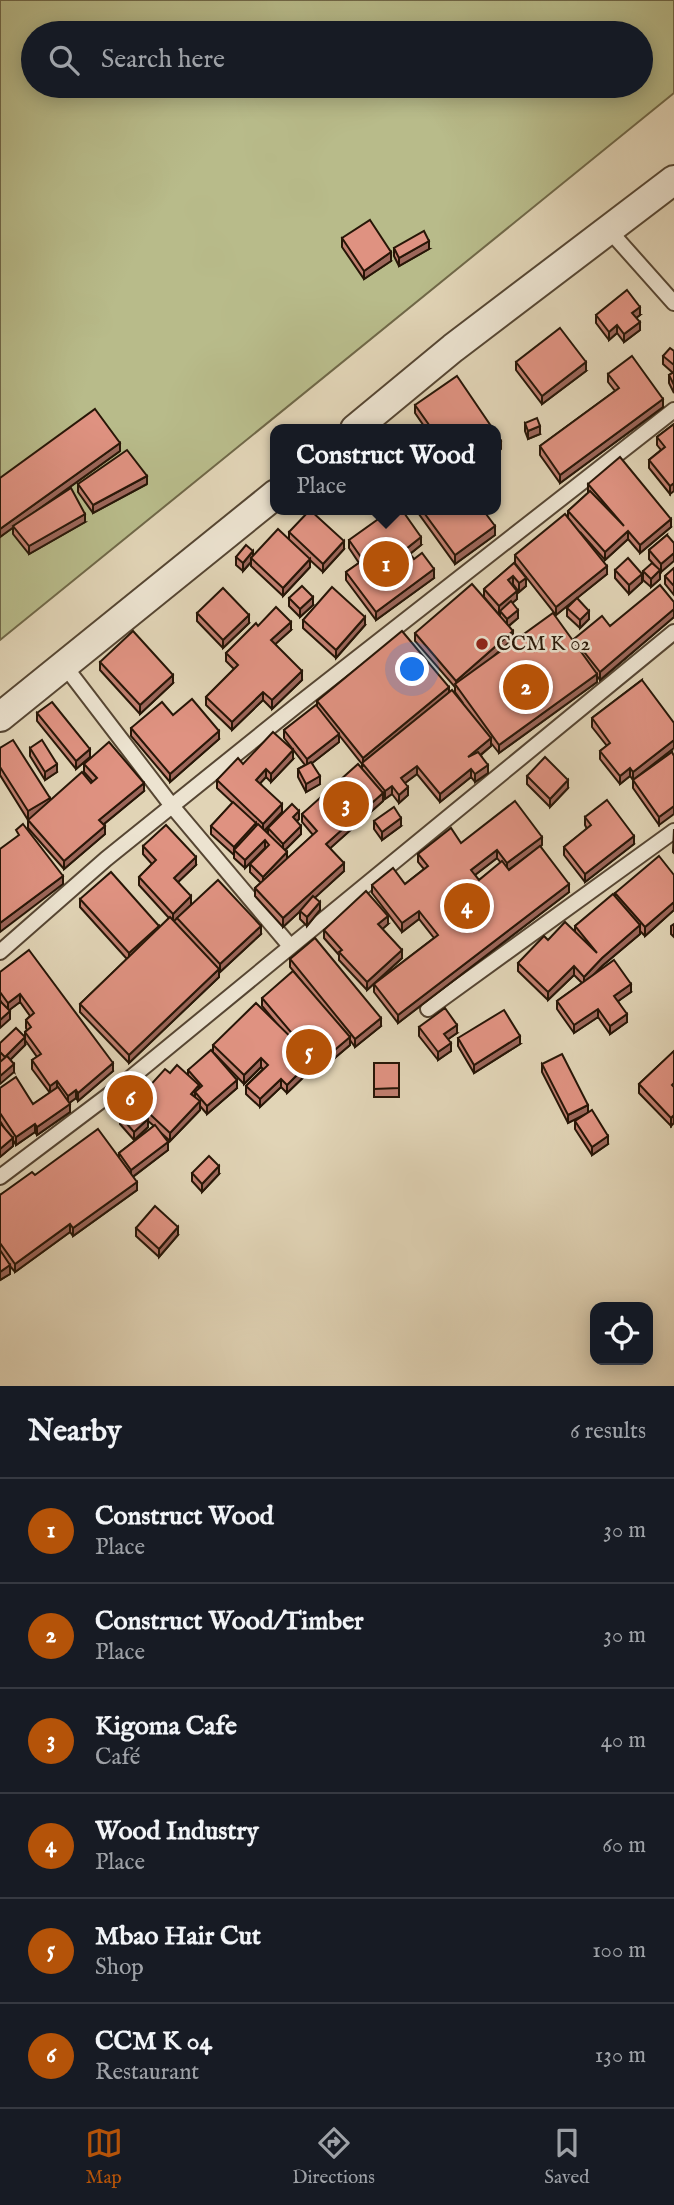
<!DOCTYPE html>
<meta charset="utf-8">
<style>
:root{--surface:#171b24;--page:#20242c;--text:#f1f3f6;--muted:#9ea1a6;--line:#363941;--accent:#b45309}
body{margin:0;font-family:"IM FELL English",serif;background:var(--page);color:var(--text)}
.controls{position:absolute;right:21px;bottom:21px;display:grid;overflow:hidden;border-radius:14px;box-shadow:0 4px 18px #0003}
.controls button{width:63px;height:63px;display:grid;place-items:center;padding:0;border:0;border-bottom:2px solid var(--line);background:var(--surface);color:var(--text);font:35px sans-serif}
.you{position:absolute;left:413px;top:670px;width:24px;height:24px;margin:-18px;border:5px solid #fff;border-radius:50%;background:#1a73e8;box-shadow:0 0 0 10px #1a73e833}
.badge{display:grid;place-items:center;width:46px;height:46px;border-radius:50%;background:var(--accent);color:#fff;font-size:23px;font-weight:700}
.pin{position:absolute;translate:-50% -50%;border:4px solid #fff;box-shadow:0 2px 7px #0006}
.popup{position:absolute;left:270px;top:424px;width:231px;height:91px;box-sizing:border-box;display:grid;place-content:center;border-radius:14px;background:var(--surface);filter:drop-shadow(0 2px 5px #0005);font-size:23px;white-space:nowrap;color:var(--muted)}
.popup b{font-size:26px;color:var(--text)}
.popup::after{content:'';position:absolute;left:50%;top:100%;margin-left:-14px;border:14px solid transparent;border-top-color:var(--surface)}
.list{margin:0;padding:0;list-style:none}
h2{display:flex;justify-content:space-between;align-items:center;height:91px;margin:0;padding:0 28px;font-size:30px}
h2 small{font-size:23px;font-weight:400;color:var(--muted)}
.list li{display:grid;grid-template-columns:46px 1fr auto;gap:21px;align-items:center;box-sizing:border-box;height:105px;padding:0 28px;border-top:2px solid var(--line)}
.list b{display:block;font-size:26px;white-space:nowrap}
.list p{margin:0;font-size:23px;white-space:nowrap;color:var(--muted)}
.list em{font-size:23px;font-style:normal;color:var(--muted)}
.icon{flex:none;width:38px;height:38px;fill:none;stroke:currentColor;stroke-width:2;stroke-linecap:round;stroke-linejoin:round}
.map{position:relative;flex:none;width:674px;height:1386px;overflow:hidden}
.search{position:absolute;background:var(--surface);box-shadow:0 4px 18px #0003;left:21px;right:21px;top:21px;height:77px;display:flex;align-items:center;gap:18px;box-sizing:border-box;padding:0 24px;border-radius:38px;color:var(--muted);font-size:26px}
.sheet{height:721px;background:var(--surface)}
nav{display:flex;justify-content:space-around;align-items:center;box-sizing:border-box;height:98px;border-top:2px solid var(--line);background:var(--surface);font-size:19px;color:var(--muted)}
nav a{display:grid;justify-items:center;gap:4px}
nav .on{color:var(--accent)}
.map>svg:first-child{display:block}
</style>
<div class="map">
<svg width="674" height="1386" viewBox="0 0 674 1386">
<rect width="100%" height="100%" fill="#e1d4b6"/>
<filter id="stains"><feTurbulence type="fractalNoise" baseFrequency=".00286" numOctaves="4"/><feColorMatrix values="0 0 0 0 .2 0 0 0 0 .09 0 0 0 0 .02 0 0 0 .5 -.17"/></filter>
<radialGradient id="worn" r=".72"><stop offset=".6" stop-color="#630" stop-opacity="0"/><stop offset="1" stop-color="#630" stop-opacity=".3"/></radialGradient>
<path fill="#b8bb8a" stroke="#706848" stroke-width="2" fill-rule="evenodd" d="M0,0H674V93L0,640ZM33,33H641V86H33Z"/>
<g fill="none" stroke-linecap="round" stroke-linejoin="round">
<defs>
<g id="lane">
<polyline points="608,229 674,303"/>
<polyline points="64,665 172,806 290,946"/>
<polyline points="0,952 106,859 296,706 674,410"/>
<polyline points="428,1009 674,831"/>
<polyline points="0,1177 122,1085 674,632"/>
</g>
<g id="street">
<polyline points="355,429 453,348 674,180"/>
<polyline points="0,717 276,494"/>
</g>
</defs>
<use href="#lane" stroke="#564633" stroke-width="18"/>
<use href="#street" stroke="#564633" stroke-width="32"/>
<use href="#lane" stroke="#ece3d0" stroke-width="14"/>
<use href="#street" stroke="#ece3d0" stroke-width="28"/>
</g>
<g fill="#c07e6f" stroke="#271607" stroke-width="2" fill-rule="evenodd">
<polygon points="342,238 391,261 364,279 342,247"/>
<polygon points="394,248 429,249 399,266 394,256"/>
<polygon points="596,315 640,315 636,318 640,330 624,342 617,333 609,340 596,323"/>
<polygon points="674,351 674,393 669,383 669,375 673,373 663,364 663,356"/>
<polygon points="516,362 586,371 542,404 516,370"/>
<polygon points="608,374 663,407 560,483 540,455 540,446 615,391 608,382"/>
<polygon points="415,405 493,429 426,429 415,413"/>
<polygon points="525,423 540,434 528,439 525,431"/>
<polygon points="674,424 670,494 649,468 649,460 661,450 657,445 657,437"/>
<polygon points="120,451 31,515 85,522 29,554 13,534 13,527 0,537 0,478"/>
<polygon points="78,484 147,484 93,513 78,492"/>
<polygon points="588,484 671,527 640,553 628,539 605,560 580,532 607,574 577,598 589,619 580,628 567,616 567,608 573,601 556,615 515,563 515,555 568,518 568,511 588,493"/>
<polygon points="416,510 483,510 495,535 455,564"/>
<polygon points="289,532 344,549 323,572 310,560 310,567 283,596 251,566 251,562 243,571 236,565 236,557 253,556 289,539"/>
<polygon points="667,535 661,572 660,571 660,579 651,587 643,580 643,571 657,568 649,559 649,550"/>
<polygon points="349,540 421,545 410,554 414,559 434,578 376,620 346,580 346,572 359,563 349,548"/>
<polygon points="514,563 526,586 519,592 513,584 512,585 517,599 512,603 518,618 509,626 513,639 497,653 574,641 574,639 674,602 674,617 600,680 597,676 597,682 499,753 491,743 491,746 481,755 488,773 475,782 471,777 440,802 417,774 405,783 408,795 399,803 392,794 385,799 383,797 383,801 330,848 344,871 315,897 320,910 307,926 300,919 300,911 283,927 255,896 255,888 261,883 250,872 250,864 265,848 245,868 234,858 234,855 211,834 211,826 233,803 217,788 217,780 243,764 293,759 271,782 266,777 260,783 282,812 265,831 268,833 268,828 299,819 297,821 301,834 285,850 287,859 313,835 302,822 302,814 362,769 362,764 339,735 339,742 312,763 320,784 306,792 298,777 298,769 305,765 284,738 284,730 317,707 317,701 449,693 463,703 455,692 455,687 415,641 415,633 500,616 500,613 499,615 484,597 484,589"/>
<polygon points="674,568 674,595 665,584 665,576"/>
<polygon points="615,570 642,582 629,594 615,578"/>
<polygon points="289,598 313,605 300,617 289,606"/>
<polygon points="197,613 249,623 223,648 197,621"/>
<polygon points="303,620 365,625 336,658 303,628"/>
<polygon points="258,626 291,630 275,644 302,680 272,709 263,700 232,730 206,705 206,697 234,669 226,661 226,653"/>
<polygon points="100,662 173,683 140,714 100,670"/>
<polygon points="642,680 633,780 630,776 620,784 600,759 600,751 607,746 592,727 592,718"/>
<polygon points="37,713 90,757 76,769 37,721"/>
<polygon points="173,715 219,739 170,782 131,736 131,728"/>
<polygon points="0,748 50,801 93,782 84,772 84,764 144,791 103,825 105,834 64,869 28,828 28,820 0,775"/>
<polygon points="30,748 57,772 45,780 30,756"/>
<polygon points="672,752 659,825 633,788 633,780"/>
<polygon points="527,776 568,788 550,807 527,784"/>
<polygon points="585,817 634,844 585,882 564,855 564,847 587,829 585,825"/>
<polygon points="374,821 401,826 382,840 374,829"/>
<polygon points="674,829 674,853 673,852"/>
<path d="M461,843L542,845L540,846L569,892L398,1023L374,992V984L434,938L419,919L402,932L372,893V885L405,884L424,869L418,862V854ZM497,858L501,863L479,880L475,875Z"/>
<polygon points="143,846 196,865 178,882 191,904 261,934 220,972 219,971 219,977 129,1063 80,1012 80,1004 127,959 80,907 80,899 159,928 169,918 139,885 139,877 152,864 143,854"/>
<polygon points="674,875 674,910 645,936 640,931 640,934 602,966 594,975 631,992 618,1001 627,1022 610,1034 598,1017 574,1033 557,1009 557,1001 582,983 574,975 548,1000 518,971 518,963 548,940 575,932 575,926 615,896 615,893"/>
<polygon points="388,924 382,929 402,958 367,990 339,960 339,955 324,938 324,930"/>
<polygon points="674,924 674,937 671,934 671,926"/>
<polygon points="290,959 381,1026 355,1047 350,1040 350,1045 318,1072 313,1065 313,1068 287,1093 281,1087 260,1107 246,1094 246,1086 263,1069 261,1067 244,1084 214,1053 237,1088 207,1114 200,1106 200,1110 170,1141 159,1131 168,1150 133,1177 137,1190 73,1236 70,1232 15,1272 10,1266 10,1274 0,1280 0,1195 35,1175 119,1157 119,1153 154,1126 148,1121 148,1127 134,1140 120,1124 120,1116 136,1105 136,1101 170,1073 188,1075 188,1070 213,1053 213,1045 278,1025 262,1006 262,998 303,983 290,967"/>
<polygon points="0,972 113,1071 78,1101 76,1098 69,1103 70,1112 37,1135 35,1132 16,1145 13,1140 13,1146 0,1157 0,1123 5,1129 0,1121 0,1088 33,1104 50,1093 32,1069 32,1060 37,1057 25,1040 25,1032 27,1030 26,1028 26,1020 30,1016 20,1002 9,1010 10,1019 0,1000"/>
<polygon points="419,1027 457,1033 448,1039 451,1051 438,1060 419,1036"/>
<polygon points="458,1038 520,1044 474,1073 458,1046"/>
<polygon points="0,1043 25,1045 10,1060 14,1072 0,1060"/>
<polygon points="674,1051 671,1126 639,1093 639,1084"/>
<rect x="374" y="1063" width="25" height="34"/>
<polygon points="542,1064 588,1113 568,1123 542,1072"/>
<polygon points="575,1121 608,1144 592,1155 575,1129"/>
<polygon points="192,1173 219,1174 202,1192 192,1181"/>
<polygon points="136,1228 178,1235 159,1257 136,1236"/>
</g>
<g fill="#9c665a" stroke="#271607" stroke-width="2">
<polygon points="429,241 429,249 399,266 399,258"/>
<polygon points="391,252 391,261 364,279 364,271"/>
<polygon points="640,307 640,315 632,321 632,313"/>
<polygon points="640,322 640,330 624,342 624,334"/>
<polygon points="617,325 617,333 609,340 609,332"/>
<polygon points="586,362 586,371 542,404 542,396"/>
<polygon points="663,399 663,407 560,483 560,475"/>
<polygon points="540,426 540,434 528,439 528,431"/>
<polygon points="501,441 501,449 496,453 496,445"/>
<polygon points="120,443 120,451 0,537 0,529"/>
<polygon points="147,476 147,484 93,513 93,505"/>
<polygon points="674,483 674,491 670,494 670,486"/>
<polygon points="85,514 85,522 29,554 29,546"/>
<polygon points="671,519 671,527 640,553 640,545"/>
<polygon points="495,526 495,535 455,564 455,555"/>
<polygon points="628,531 628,539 605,560 605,552"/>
<polygon points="421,537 421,545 406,557 406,549"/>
<polygon points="344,541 344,549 323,572 323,564"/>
<polygon points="253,551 253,559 251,558 251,562 243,571 243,563"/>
<polygon points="674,553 674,561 661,572 661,564"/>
<polygon points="310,559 310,567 283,596 283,588"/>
<polygon points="607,566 607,574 556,615 556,607"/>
<polygon points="434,569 434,578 376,620 376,612"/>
<polygon points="660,570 660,579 651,587 651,579"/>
<polygon points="642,574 642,582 629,594 629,585"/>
<polygon points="513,576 513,584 508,589 508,580"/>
<polygon points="526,578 526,586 519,592 519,583"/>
<polygon points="517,591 517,599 502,612 500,611 500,613 499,615 499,606"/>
<polygon points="313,597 313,605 300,617 300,609"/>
<polygon points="674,609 674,617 600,680 600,672"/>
<polygon points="518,610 518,618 507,627 507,619"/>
<polygon points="589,611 589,619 580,628 580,620"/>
<polygon points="249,615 249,623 223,648 223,640"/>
<polygon points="365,617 365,625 336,658 336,650"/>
<polygon points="291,622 291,630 271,648 271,640"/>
<polygon points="513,631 513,639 458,688 456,681"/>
<polygon points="302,671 302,680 272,709 272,700"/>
<polygon points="597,674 597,682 499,753 499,745"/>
<polygon points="173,675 173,683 140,714 140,705"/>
<polygon points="449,687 449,696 363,766 363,758"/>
<polygon points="263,692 263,700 232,730 232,722"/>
<polygon points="219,731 219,739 170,782 170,774"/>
<polygon points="339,734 339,742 307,767 307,759"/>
<polygon points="491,738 491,746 468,765 468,757"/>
<polygon points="674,740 674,748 633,780 633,772"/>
<polygon points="90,749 90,757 76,769 76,761"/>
<polygon points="293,750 293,759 271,782 271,774"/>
<polygon points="57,764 57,772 45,780 45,772"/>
<polygon points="488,765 488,773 475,782 475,774"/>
<polygon points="417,766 417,774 401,786 401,778"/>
<polygon points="630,768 630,776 620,784 620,776"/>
<polygon points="266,769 266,777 256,788 256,780"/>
<polygon points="471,769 471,777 440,802 440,794"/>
<polygon points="320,776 320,784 306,792 306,784"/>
<polygon points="568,780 568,788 550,807 550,799"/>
<polygon points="144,783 144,791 99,828 99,820"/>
<polygon points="392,786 392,794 385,799 385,791"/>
<polygon points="408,787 408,795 399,803 399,795"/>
<polygon points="383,793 383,801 326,852 326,844"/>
<polygon points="50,798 50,806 28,820 28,811"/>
<polygon points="282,804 282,812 263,832 263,824"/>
<polygon points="674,806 674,814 659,825 659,817"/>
<polygon points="299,811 299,819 293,825 293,817"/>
<polygon points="401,818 401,826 382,840 382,832"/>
<polygon points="256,823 256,831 234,850 234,856 234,847"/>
<polygon points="105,826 105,834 64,869 64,861"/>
<polygon points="301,826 301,834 283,852 283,844"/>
<polygon points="634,836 634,844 585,882 585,874"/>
<polygon points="542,837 542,845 507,871 507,863"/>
<polygon points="265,840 265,848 245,868 245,860"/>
<polygon points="497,850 497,858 471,878 471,870"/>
<polygon points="287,852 287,860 263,885 263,877"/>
<polygon points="196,857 196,865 174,886 174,878"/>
<polygon points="344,863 344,871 283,927 283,918"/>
<polygon points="63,876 63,884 0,932 0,923"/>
<polygon points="569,884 569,892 398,1023 398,1015"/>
<polygon points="191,896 191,905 173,922 173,914"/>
<polygon points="320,902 320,910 307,926 307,917"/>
<polygon points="674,902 674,910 645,936 645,927"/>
<polygon points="419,911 419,919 402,932 402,923"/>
<polygon points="388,916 388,924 378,933 378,924"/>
<polygon points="640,925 640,934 602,966 584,985 584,977 602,958"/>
<polygon points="159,926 159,934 129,961 129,953"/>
<polygon points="261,926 261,934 220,972 220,964"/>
<polygon points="402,950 402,958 367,990 367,982"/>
<polygon points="574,966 574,975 548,1000 548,992"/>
<polygon points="219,969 219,977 129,1063 129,1055"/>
<polygon points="631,984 631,992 614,1004 614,996"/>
<polygon points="20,994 20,1002 8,1011 8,1003"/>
<polygon points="598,1009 598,1017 574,1033 574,1025"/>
<polygon points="10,1011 10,1019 0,1028 0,1020"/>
<polygon points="627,1014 627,1022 610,1034 610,1026"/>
<polygon points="381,1018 381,1026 355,1047 355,1039"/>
<polygon points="457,1025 457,1033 444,1042 444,1034"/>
<polygon points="520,1036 520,1044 474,1073 474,1065"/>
<polygon points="25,1037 25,1045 5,1065 5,1057"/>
<polygon points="350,1037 350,1045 318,1072 318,1064"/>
<polygon points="451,1043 451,1051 438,1060 438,1052"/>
<polygon points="261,1058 261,1067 244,1084 244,1075"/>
<polygon points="313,1059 313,1068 287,1093 287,1085"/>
<polygon points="113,1063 113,1071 78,1101 78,1093"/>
<polygon points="14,1064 14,1072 0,1084 0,1076"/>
<polygon points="281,1079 281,1087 260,1107 260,1099"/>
<polygon points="237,1080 237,1088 207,1114 207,1106"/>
<polygon points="57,1081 57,1089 50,1094 50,1086"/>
<polygon points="199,1085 199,1093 195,1092 195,1097 191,1094"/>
<polygon points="76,1090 76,1098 68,1104 68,1096"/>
<polygon points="200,1101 200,1110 170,1141 170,1133"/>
<polygon points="70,1104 70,1112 37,1135 37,1127"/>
<polygon points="588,1105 588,1113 568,1123 568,1115"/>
<polygon points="674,1115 674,1123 671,1126 671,1118"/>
<polygon points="148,1119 148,1127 134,1140 134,1132"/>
<polygon points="35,1124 35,1132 16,1145 16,1137"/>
<polygon points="608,1136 608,1144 592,1155 592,1147"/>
<polygon points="13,1138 13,1146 0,1157 0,1149"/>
<polygon points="168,1142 168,1150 131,1178 131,1170"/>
<polygon points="219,1166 219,1174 202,1192 202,1184"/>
<polygon points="137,1182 137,1190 73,1236 73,1228"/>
<polygon points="70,1224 70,1232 15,1272 15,1264"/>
<polygon points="178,1227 178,1235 159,1257 159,1249"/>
<polygon points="10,1265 10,1274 0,1280 0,1272"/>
</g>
<g fill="#df9281" stroke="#271607" stroke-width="2">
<polygon points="370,220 391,252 364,271 342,238"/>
<polygon points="424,231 429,241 399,258 394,248"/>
<polygon points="627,290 640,307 632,313 640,322 624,334 617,325 609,332 596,315"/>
<polygon points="560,328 586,362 542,396 516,362"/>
<polygon points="670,348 674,351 674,365 663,356"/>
<polygon points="632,356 663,399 560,475 540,446 619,388 608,374"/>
<polygon points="674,372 674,385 669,375"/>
<polygon points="457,376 493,429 432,429 415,405"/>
<polygon points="95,409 120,443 0,529 0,478"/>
<polygon points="537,418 540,426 528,431 525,423"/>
<polygon points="674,424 674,483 670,486 649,460 665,447 657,437"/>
<polygon points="496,434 501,441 496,445"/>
<polygon points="127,450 147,476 93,505 78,484"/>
<polygon points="620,457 671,519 640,545 628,531 605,552 568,511 590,491 624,526 588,484"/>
<polygon points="71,488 85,514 29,546 13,526"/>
<polygon points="310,510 344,541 323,564 289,532"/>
<polygon points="391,510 402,510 421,537 406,549 414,559 422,553 434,569 376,612 346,572 363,560 349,540"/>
<polygon points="422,510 483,510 495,526 455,555"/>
<polygon points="565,514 607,566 556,607 515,555"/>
<polygon points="278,529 310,559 283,588 251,558"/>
<polygon points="667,535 674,543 674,553 661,564 649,550"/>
<polygon points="246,545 253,551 243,563 236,557"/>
<polygon points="628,558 642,574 629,585 615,570"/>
<polygon points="514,563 526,578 519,583 513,576 508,580 517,591 499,606 484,589"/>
<polygon points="652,563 660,570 651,579 643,571"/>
<polygon points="674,568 674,586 665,576"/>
<polygon points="472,584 513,631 456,681 415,633"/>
<polygon points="660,585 674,602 674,609 600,672 574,639 602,616 610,626"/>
<polygon points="302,586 313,597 300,609 289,598"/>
<polygon points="332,587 365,617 336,650 303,620"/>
<polygon points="223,588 249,615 223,640 197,613"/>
<polygon points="577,598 589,611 580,620 567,608"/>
<polygon points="511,601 518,610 507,619 500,611"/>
<polygon points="276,607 291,622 271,640 302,671 272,700 263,692 232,722 206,697 238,665 226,653 256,623 258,626"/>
<polygon points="553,613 597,674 499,745 455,684"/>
<polygon points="133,631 173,675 140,705 100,662"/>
<polygon points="402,631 449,687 363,758 317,701"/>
<polygon points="642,680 674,723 674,740 633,772 630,768 620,776 600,751 610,743 592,718"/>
<polygon points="452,690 491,738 468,757 478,752 488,765 475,774 471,769 440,794 417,766 401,778 408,787 399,795 392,786 385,791 362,763"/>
<polygon points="192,699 219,731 170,774 131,728 162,702 173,715"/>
<polygon points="52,702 90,749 76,761 37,713"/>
<polygon points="316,705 339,734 307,759 284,730"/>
<polygon points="273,732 293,750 271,774 266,769 256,780 282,804 263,824 217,780 238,758 243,764"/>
<polygon points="13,740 50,798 28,811 0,767 0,748"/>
<polygon points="42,740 57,764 45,772 30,748"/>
<polygon points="109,742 144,783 99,820 105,826 64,861 28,820 82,772 91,783 97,778 84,764"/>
<polygon points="672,752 674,756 674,806 659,817 633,780"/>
<polygon points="545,757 568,780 550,799 527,776"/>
<polygon points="311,762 320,776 306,784 298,769"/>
<polygon points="358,764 383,793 326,844 344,863 283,918 255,888 317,831 302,814"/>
<polygon points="607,800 634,836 585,874 564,847 591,825 585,817"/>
<polygon points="515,801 542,837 507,863 497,850 471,870 479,880 502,861 509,870 540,846 569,884 398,1015 374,984 438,935 419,911 402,923 372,885 393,868 405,884 428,866 418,854 451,828 461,843"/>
<polygon points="233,802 256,823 234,847 211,826"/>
<polygon points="292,804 299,811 293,817 301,826 283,844 268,828"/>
<polygon points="394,807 401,818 382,832 374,821"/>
<polygon points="23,824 63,876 0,923 0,849 19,835 16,830"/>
<polygon points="258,824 287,852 263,877 250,864 269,845 265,840 245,860 234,850"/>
<polygon points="166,825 196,857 174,878 191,896 173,914 139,877 156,860 143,846"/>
<polygon points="659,856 674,875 674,902 645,927 615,893"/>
<polygon points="111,872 159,926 129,953 80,899"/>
<polygon points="218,880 261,926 220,964 177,918"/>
<polygon points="366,891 388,916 378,924 402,950 367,982 339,952 342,950 324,930"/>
<polygon points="613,894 640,925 602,958 584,977 574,966 548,992 518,963 544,936 548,940 565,922 597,953 575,926"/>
<polygon points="313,896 320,902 307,917 300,911"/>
<polygon points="170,917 219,969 129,1055 80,1004"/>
<polygon points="315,938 381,1018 355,1039 290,959"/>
<polygon points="29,950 113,1063 78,1093 76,1090 68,1096 57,1081 50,1086 32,1060 41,1054 25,1032 31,1027 26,1020 34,1013 20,994 8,1003 0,992 0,972"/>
<polygon points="614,960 631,984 614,996 627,1014 610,1026 598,1009 574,1025 557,1001"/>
<polygon points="293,971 350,1037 318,1064 262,998"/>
<polygon points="0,1001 10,1011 0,1020"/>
<polygon points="256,1003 313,1059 287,1085 281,1079 260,1099 246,1086 268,1065 261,1058 244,1075 213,1045"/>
<polygon points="445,1008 457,1025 444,1034 451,1043 438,1052 419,1027"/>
<polygon points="504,1010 520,1036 474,1065 458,1038"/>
<polygon points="16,1028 25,1037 5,1057 0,1052 0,1043"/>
<polygon points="211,1050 237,1080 207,1106 195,1092 202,1086 188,1070"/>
<polygon points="674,1051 674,1083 672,1085 674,1087 674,1115 671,1118 639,1084"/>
<polygon points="562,1054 588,1105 568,1115 542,1064"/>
<polygon points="7,1056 14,1064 0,1076 0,1062"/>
<polygon points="374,1063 399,1063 399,1088 374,1089"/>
<polygon points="177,1065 199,1085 191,1094 200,1101 170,1133 136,1101 165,1069 170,1073"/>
<polygon points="16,1077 33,1104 58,1087 70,1104 37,1127 35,1124 16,1137 0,1113 0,1088"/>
<polygon points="134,1103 148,1119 134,1132 120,1116"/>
<polygon points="592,1110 608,1136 592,1147 575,1121"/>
<polygon points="0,1123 13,1138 0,1149"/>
<polygon points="155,1125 168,1142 131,1170 119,1153"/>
<polygon points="98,1129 137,1182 73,1228 70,1224 15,1264 0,1243 0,1195 32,1172 35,1175"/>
<polygon points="209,1156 219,1166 202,1184 192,1173"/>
<polygon points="155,1206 178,1227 159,1249 136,1228"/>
<polygon points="0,1250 10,1265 0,1272"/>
</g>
<circle fill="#8f2418" stroke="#ece3d0" stroke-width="2.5" cx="482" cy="644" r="7"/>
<g text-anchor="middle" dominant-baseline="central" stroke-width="5" stroke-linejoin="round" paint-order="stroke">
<g font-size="21" fill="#271607" stroke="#ece3d0" text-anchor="start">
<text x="496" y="644">CCM K 02</text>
</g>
</g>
<rect width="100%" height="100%" filter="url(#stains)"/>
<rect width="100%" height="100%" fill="url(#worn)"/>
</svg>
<div class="controls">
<button><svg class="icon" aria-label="locate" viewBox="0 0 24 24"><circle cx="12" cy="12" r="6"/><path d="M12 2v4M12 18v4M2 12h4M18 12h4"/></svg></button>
</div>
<div class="you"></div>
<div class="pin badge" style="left:386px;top:564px">1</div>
<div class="popup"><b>Construct Wood</b>Place</div>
<div class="pin badge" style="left:526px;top:687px">2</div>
<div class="pin badge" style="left:346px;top:804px">3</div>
<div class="pin badge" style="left:467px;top:906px">4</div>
<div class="pin badge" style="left:309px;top:1052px">5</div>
<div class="pin badge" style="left:130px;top:1098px">6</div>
<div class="search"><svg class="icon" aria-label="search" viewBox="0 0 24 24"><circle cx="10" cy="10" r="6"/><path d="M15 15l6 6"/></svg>Search here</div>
</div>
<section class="sheet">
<h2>Nearby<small>6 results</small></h2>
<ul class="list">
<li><span class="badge">1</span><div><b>Construct Wood</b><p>Place</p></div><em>30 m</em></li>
<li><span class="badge">2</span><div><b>Construct Wood/Timber</b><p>Place</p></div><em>30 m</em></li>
<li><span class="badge">3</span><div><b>Kigoma Cafe</b><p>Café</p></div><em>40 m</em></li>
<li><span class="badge">4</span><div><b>Wood Industry</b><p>Place</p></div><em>60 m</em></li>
<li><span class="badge">5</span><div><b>Mbao Hair Cut</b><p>Shop</p></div><em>100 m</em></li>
<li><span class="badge">6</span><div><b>CCM K 04</b><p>Restaurant</p></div><em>130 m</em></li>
</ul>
</section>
<nav>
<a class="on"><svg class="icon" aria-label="map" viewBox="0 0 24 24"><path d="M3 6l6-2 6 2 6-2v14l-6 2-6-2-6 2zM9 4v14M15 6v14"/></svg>Map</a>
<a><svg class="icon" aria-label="directions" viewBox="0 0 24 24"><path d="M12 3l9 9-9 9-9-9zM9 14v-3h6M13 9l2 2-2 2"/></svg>Directions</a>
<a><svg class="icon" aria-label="saved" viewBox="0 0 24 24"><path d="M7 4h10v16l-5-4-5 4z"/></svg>Saved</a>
</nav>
